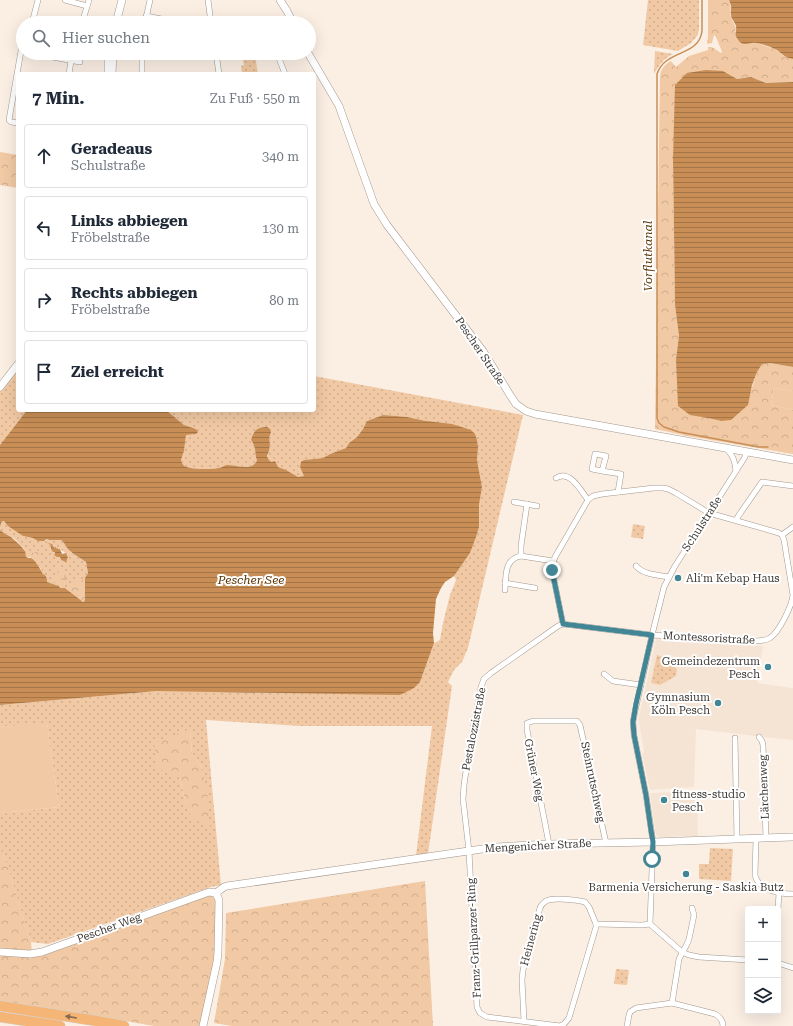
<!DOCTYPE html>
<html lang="de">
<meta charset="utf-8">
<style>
:root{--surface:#fff;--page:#f2f2f3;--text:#1f2937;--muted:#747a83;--line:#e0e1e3}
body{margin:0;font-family:"Roboto Serif",serif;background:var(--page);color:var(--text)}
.controls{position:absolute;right:12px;bottom:12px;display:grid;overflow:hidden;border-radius:4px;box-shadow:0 4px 16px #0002}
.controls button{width:36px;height:36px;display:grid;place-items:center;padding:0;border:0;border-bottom:1px solid var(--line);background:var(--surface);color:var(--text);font:20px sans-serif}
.stop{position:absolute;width:12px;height:12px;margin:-9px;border:3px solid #428695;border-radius:50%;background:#fff}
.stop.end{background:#428695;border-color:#fff;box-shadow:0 1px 4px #0008}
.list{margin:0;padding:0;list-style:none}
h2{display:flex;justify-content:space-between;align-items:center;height:52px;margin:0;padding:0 16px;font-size:17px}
h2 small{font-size:13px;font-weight:400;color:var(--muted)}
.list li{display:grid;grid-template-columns:26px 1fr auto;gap:12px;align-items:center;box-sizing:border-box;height:64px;margin:0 8px 8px;padding:0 8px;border:1px solid var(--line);border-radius:4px}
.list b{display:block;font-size:15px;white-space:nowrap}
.list p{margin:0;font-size:13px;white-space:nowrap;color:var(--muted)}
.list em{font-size:13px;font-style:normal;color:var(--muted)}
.icon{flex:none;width:22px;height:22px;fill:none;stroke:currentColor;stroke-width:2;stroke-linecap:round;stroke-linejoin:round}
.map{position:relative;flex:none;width:793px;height:1026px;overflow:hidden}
.search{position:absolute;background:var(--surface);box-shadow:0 4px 16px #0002;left:16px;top:16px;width:300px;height:44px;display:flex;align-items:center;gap:10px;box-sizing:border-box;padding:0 14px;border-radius:22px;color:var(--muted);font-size:15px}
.panel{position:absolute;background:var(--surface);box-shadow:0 4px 16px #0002;left:16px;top:72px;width:300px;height:340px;border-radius:4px}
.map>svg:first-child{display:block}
</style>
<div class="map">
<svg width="793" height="1026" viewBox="0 0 793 1026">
<defs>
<pattern id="grass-dots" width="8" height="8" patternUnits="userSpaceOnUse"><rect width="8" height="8" fill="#f1c9a4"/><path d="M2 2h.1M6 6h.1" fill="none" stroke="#d0ad8e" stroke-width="1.8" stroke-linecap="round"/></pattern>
<pattern id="forest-crowns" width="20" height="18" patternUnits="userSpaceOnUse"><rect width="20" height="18" fill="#f1c9a4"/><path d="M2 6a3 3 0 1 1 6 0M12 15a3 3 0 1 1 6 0" fill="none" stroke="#d0ad8e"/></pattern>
<pattern id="wetland-marsh" width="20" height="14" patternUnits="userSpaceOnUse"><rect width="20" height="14" fill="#f1c9a4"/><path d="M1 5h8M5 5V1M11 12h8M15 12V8" fill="none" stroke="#d0ad8e"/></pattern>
<pattern id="water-rules" width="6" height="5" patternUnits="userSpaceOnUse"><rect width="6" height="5" fill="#c88e55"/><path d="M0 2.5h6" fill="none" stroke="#a47547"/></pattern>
</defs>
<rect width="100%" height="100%" fill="#fbefe4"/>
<g fill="#f5e4d3">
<polygon points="656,639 763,646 757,683 793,688 793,740 763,737 696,729 694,787 650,790 642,754 644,752 639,722 639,717"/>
<polygon points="697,791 698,836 659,837 656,835 650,793"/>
</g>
<g fill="url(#grass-dots)" fill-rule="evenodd">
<polygon points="648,0 699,0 699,30 697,36 691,43 678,51 643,45"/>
<path d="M655,51L673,54C664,58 659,65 654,74Z"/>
<polygon points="255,55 258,74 242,74 241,66 244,65 242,57"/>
<polygon points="18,368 18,410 27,410 0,445 0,390"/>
<path d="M314,376L523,415L468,648L462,662L454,670L448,682L452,686L428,854L416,856L432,726H300L206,720L221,885L211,887L48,944L31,942L2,849H0V813L59,807L47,724L0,727V705L157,691L420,682L434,643L440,640L443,623L450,595L456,580L454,576L470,553L479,527V505L482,487L477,460L478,448L426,421L407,417L383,415L367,421L363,429L357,437L349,443L346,448L330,454L323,458L304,460L300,467L305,477C294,478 295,475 287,471C282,468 268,464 268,457C267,453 270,448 270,444C270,442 268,440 269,438C269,434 271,433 270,429L251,440C257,448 254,453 257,460C252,473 236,464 226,465C223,466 221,468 218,468C212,470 191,469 187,467C183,466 182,463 181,460L184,451L186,435L196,434V429L184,425L166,410H314ZM190,729L192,753L202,768L186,804L180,778Z"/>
<path d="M3,520L23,536L46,541L47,539L49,540H61C65,543 67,547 70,551C74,555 80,558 85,561L86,563L88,573L85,578V599L65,588H60L59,586L47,582V577L43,574L41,569C32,560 25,549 16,540C11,536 5,534 0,530V527ZM56,547V548H59L68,555V558L65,561L61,560L60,557H57L54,548Z"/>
<polygon points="633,524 645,526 643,539 631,537"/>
<polygon points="657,655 667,658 677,669 676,676 660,685 651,683"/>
<polygon points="710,848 733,849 731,881 699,879 699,864 709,864"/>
<polygon points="616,969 629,970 627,985 614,984"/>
</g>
<g fill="url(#forest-crowns)">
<path d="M708,0H729C732,8 730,7 730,14C731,19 734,23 736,28L735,32L752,42L756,43L775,49L784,56L793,59V82L766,83L751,77L737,79L723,71L673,159L675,305L679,336L676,359L708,418L721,421L750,393L757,372L762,363H770L793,367V391L774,388L771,405L793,410V454L688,436L655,429L660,76C661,69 664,65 671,61L676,67L689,56L708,50V47H712L721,53L722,52L716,37L714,35L712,43L707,44L708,37Z"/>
<polygon points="0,152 18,155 18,188 0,185"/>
<polygon points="28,549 29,550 33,553 36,552 35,549 38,550 40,558 37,564 30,557 27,558 25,557 25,551"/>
<path d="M77,579L86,581L85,599L84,602C79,601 73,593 68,590L73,583Z"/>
<polygon points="190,729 192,753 202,768 207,791 210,829 191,817 186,804 180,778 157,768 154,743"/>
<polygon points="2,848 31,942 32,952 0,950 0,849"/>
<polygon points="425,881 433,1026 232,1026 214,1023 225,959 226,913"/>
<polygon points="210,895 216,900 216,961 202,1026 154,1026 97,1016 0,1001 0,955 26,956"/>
</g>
<path fill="url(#wetland-marsh)" d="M59,565L64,570L67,580C64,582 63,584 60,584L58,582H53L52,584L48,582C50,578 56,579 58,576L57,567Z"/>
<g fill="#f1c9a4">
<polygon points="774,388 793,391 793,410 771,405"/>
<polygon points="47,723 59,807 0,813 0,727"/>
</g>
<g fill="url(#water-rules)">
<path d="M729,0H793V59C786,58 782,54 777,50C771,47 763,44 756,43C749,41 743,49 737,38C734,34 737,31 736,26C735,22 731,19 731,15C730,9 731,14 731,9C732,6 730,3 729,0Z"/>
<polygon points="706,70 723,71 737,79 751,77 766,83 793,82 793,367 770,363 762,364 757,372 752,385 748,405 731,420 721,421 708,418 690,415 678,406 676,359 679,336 675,305 673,159 675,85 687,73"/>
<path d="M27,410H166L184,425L196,429L198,432L196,434L186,435L184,451L181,460C182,463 183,466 187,467C191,469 212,470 218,468C221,468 223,466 226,465C236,464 252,473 257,460C254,453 257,448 251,440C254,430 256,428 267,427L270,429L271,432L269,438L270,444L269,451L267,456L269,460L271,462L275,461L278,467L286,470L298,477L304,476L300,467L301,462L304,460L323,458L330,454L346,448L349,443L357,437L363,429L367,421L383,415L396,416L407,417L426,421L452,424L471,430L475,434L477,440L478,448L477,460L482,487L479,505V527L476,537L470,553L454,576L445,582L441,588L436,599L433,633L434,643L420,682L414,688L400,695L157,691L0,705V530L4,533L11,537L20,545L25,551L26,557L28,558H31C36,561 40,569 43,574C47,576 47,578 47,582L59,586L60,588H65L69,591L83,602H84L85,599V578L88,573L86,562C81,558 74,555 69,550C66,547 65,543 61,540H49L47,539L44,541H38L33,538L23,536L8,526L4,521H2L0,527V445Z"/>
<polygon points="47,543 52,544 54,548 56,547 56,548 60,549 62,554 66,553 68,557 66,562 61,560 60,557 57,557 54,555 55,554 55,552 53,552 51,549 51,545"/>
</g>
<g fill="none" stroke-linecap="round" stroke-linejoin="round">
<path stroke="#c88e55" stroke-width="1.5" d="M702,0V31C699,57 665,49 657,74V418L659,423L664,427L679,432L759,447H768"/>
<defs>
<g id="street">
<polyline points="65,0 87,6"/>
<polyline points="208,0 211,23"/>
<polyline points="146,16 182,23"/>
<polyline points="32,23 38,0"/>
<polyline points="82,23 89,0"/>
<polyline points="145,23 150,0"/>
<polyline points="30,53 80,62"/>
<polyline points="216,53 219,74"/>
<polyline points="277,53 285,74"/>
<polyline points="69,74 71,61"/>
<polyline points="107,74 107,58 112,57"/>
<polyline points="142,74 142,53"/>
<polyline points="18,123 11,122 9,120 21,51 23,52"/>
<path d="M727,449C733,456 735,461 736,471"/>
<polyline points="602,471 592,469 595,454 606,456 602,471 621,474 618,492"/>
<path d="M556,478C570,469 581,491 588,500"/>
<polyline points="514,502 537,506"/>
<polyline points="736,520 739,515 762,482 793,486"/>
<polyline points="782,535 793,527"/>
<polyline points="521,556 521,546 527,504"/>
<path d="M636,566C644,575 658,575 669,577"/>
<polyline points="505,583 535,588"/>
<path d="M505,590C506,576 504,559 521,556L553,561"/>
<path d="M563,624L552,570V566L555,557L588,500L593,496L602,494L654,488H663L668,489L676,493L709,513L779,533L782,535L784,540L793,595C792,606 779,632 770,638C765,641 760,641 754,641L652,635L563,624L558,626L491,673L484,679L481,687L469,750L464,785L463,799L469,851L477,1007L480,1013L487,1017L560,1026L564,1024L569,1018L596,927V924"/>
<polyline points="604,674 613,681 641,685"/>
<polyline points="759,737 762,741 763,745 766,838"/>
<polyline points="735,738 737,839"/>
<path d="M756,839L755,875C758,890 780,894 793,894"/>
<polyline points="549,844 527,730 527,723 533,721 577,721 580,725 606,843"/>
<polyline points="778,909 779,893"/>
<polyline points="650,924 682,952 689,955 699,957 748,960"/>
<polyline points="778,963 793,968"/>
<polyline points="672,1003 679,959 687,944 689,939 694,915 692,908"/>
<path d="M524,1021L522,980L523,970L540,908C541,905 543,903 546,901C553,897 577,900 585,902L589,907L596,924L642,925L650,924L653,842L646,795L634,735L633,722L635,711L652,635L664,587L675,566L745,457L746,452"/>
<path d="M627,1026L629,1015L630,1012L636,1008L672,1003L715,1014C720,1017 723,1020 723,1026"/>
</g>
<g id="secondary">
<polyline points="280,0 287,11 293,23"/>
<polyline points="116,23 122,0"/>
<polyline points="308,53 339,106 374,204 387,225 483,351 510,395 516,404 526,411 535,414 793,460"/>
<polyline points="112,74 113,53"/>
<polyline points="0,387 18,364"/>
<polyline points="216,893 224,887 227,886 496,847 549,844 653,842 793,837"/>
<polyline points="0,952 30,954 42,952 209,892 216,893"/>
<polyline points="203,1026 217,962 218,952 219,900 216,893"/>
</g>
<g id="highway">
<polyline points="0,1006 97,1021 124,1026"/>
<polyline points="0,1017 60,1026"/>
</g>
</defs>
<use href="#street" stroke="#a2978d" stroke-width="6"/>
<use href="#secondary" stroke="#a2978d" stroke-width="8"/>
<use href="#highway" stroke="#d5d4d3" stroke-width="11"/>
<use href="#street" stroke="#fff" stroke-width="5"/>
<use href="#secondary" stroke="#fff" stroke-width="7"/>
<use href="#highway" stroke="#f5b577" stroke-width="10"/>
</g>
<defs><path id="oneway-solid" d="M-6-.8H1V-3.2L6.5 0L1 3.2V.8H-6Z"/></defs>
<use fill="#886b50" href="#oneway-solid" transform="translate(71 1017) rotate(-171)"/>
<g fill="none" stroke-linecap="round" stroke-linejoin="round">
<polyline stroke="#428695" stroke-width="5" points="552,570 563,624 652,635 636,704 633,722 634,735 646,795 651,830 653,842 652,859"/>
</g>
<g fill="#428695" stroke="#fff" stroke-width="1.5">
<circle cx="678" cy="578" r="4"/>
<circle cx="768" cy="667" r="4"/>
<circle cx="718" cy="703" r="4"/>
<circle cx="664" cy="800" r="4"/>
<circle cx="686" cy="874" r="4"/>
</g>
<g text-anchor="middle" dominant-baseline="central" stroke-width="4" stroke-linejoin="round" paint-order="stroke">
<g font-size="11" fill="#3f3a36" stroke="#fff">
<text transform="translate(480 351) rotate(56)">Pescher Straße</text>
<text transform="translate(702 524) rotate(-57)">Schulstraße</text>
<text transform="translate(709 638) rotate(3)">Montessoristraße</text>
<text transform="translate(474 729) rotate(-79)">Pestalozzistraße</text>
<text transform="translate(534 770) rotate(79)">Grüner Weg</text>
<text transform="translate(593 782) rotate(78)">Steinrutschweg</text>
<text transform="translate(764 787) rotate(-92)">Lärchenweg</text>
<text transform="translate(538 846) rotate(-3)">Mengenicher Straße</text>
<text transform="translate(109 928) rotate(-20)">Pescher Weg</text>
<text transform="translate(474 938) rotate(-93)">Franz-Grillparzer-Ring</text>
<text transform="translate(531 940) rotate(-75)">Heinering</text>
</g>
<g font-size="11" fill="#3f3a36" stroke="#fff" text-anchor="start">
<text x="686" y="578">Ali'm Kebap Haus</text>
<text x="760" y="661" text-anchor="end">Gemeindezentrum<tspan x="760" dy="13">Pesch</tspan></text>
<text x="710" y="697" text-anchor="end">Gymnasium<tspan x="710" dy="13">Köln Pesch</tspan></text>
<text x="672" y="794">fitness-studio<tspan x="672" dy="13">Pesch</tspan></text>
<text x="686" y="887" text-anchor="middle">Barmenia Versicherung - Saskia Butz</text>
</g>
<g font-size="12" font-style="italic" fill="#5b3404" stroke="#fff">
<text transform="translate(648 256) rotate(-90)">Vorflutkanal</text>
<text x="251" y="580">Pescher See</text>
</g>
</g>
</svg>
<div class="controls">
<button>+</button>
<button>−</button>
<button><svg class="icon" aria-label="layers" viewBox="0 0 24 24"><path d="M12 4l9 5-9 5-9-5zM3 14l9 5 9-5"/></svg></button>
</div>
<div class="stop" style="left:652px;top:859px"></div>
<div class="stop end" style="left:552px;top:570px"></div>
<div class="search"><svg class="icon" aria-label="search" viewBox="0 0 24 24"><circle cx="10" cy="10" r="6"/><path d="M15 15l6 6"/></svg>Hier suchen</div>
<section class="panel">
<h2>7 Min.<small>Zu Fuß · 550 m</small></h2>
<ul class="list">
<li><svg class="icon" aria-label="ahead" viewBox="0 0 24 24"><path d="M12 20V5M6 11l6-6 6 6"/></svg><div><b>Geradeaus</b><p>Schulstraße</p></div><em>340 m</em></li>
<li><svg class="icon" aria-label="left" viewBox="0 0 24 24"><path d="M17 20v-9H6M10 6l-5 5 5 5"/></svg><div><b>Links abbiegen</b><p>Fröbelstraße</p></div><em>130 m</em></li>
<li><svg class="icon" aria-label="right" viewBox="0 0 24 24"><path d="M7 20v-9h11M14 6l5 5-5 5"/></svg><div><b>Rechts abbiegen</b><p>Fröbelstraße</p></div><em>80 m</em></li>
<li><svg class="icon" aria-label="arrive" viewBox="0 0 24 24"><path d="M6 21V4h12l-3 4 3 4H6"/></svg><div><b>Ziel erreicht</b></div></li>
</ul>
</section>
</div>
